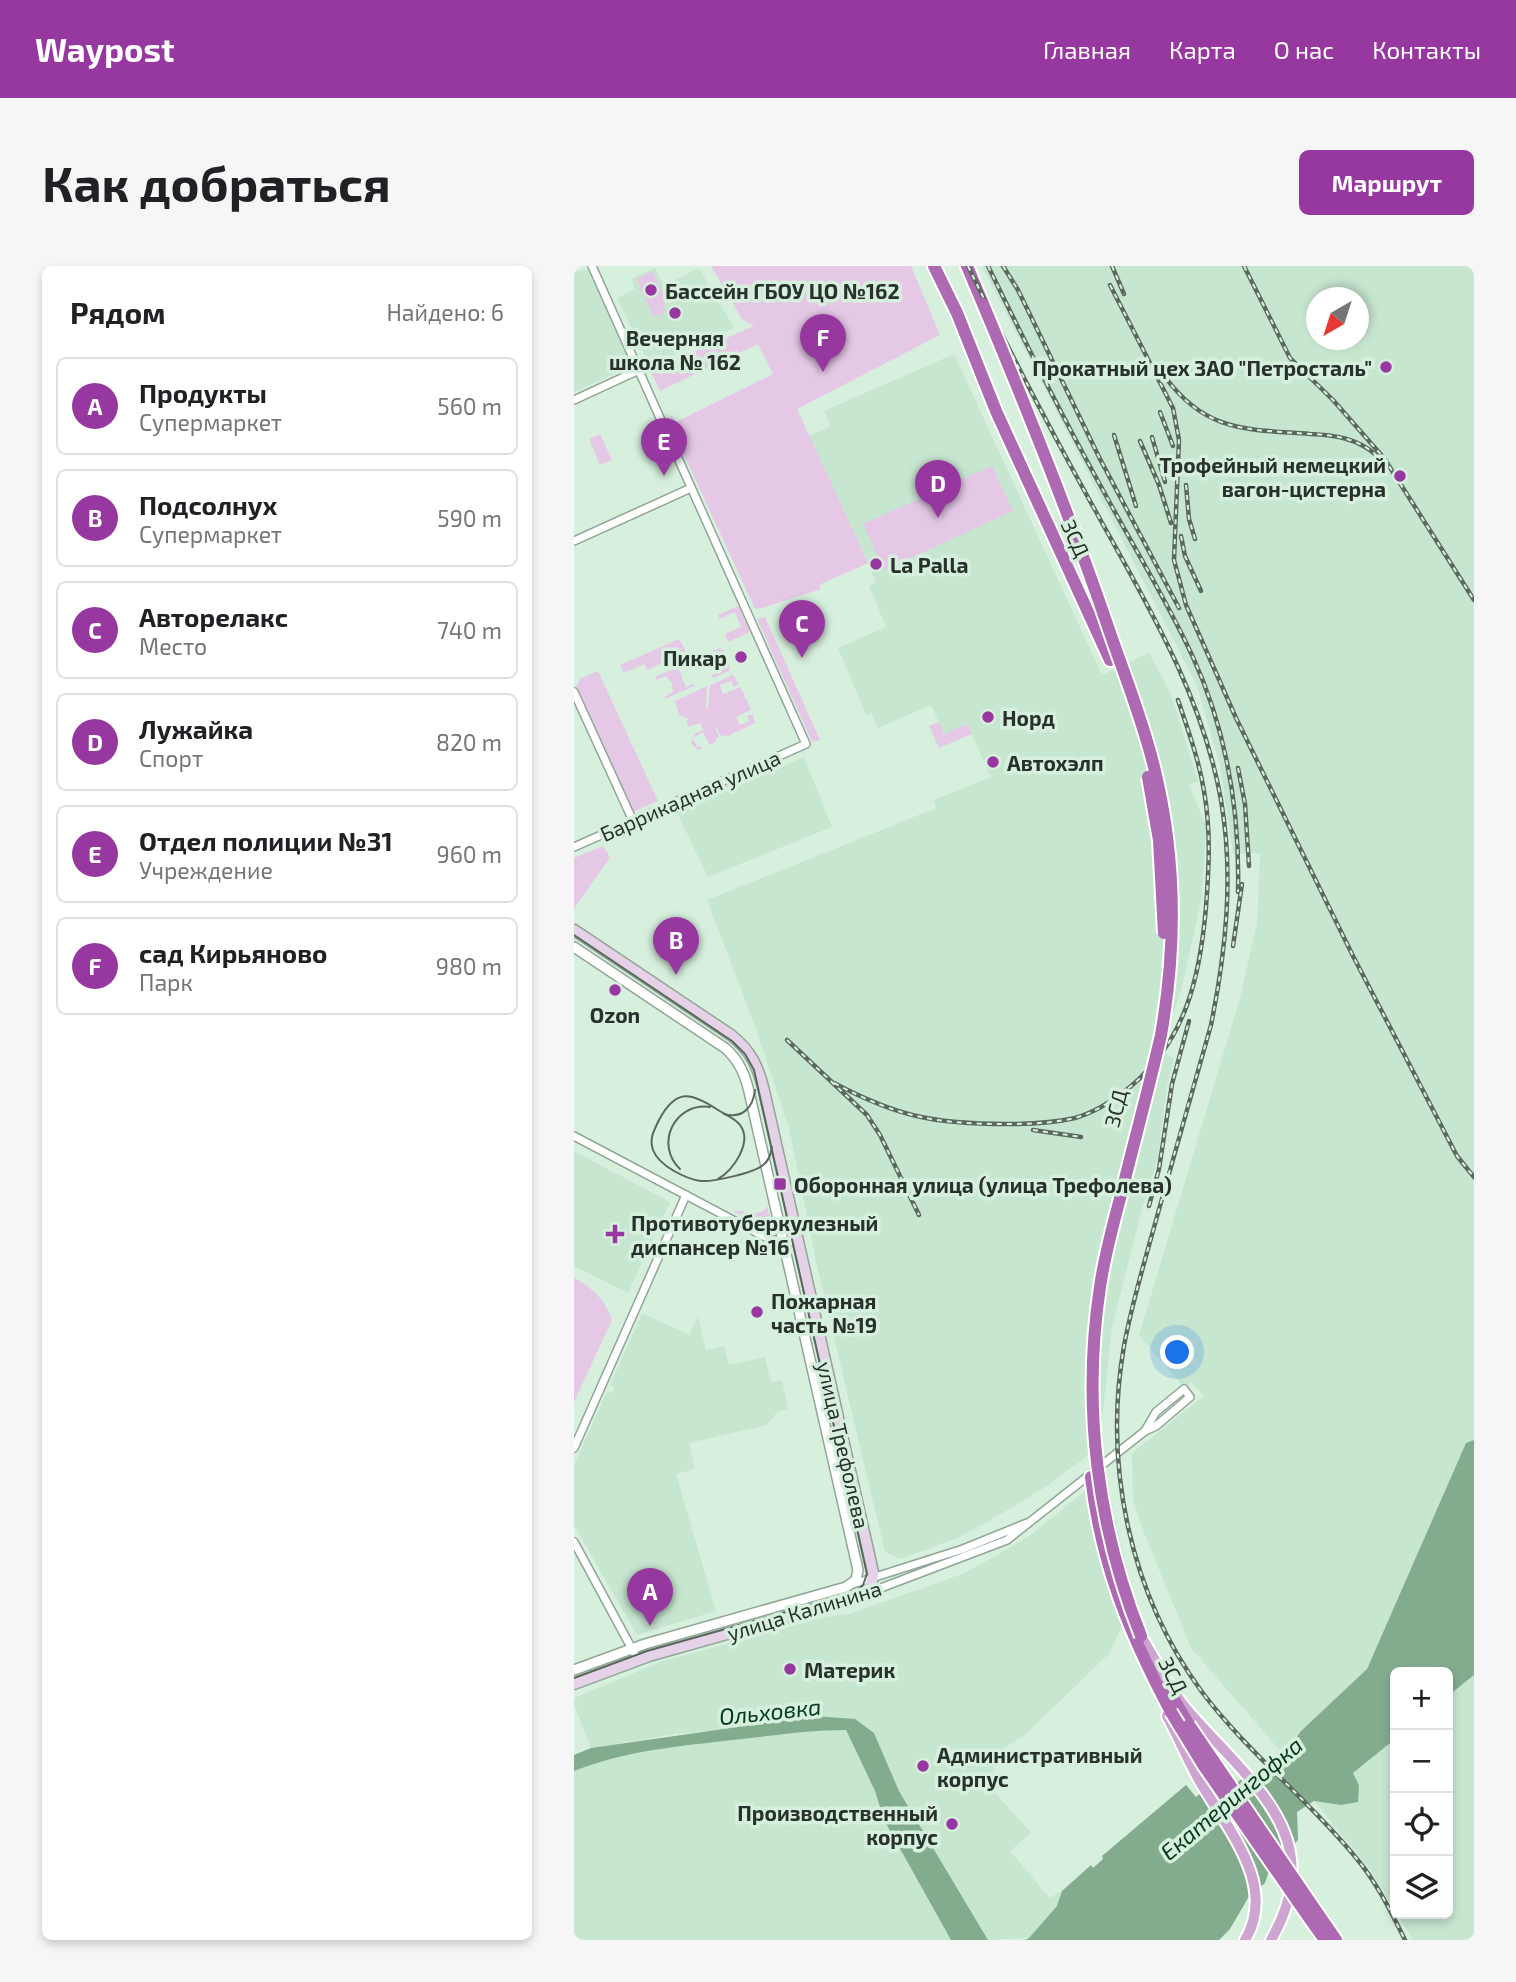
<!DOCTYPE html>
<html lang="ru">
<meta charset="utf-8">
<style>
:root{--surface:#fff;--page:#f6f6f6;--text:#202124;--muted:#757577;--line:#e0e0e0;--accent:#9738a0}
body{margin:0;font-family:"Exo 2",sans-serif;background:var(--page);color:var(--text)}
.controls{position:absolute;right:21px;bottom:21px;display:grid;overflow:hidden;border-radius:10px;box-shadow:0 4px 10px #0003}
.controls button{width:63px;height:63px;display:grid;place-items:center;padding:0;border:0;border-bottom:2px solid var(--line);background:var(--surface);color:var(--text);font:35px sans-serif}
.compass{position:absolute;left:732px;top:21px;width:63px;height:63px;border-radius:50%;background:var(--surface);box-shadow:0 4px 10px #0003;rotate:219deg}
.you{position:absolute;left:604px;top:1087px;width:24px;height:24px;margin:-18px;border:5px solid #fff;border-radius:50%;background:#1a73e8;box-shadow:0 0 0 10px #1a73e833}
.badge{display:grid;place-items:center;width:46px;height:46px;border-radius:50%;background:var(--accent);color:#fff;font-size:23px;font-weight:700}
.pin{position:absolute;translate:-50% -58px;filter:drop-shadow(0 2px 4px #0008)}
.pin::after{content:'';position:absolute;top:37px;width:24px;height:21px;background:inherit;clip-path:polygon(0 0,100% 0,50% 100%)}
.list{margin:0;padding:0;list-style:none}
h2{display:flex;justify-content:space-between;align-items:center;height:91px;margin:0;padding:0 28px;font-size:30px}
h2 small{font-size:23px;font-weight:400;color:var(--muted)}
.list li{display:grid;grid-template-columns:46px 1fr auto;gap:21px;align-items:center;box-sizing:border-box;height:98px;margin:0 14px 14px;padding:0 14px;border:2px solid var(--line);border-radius:10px}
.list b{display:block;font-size:26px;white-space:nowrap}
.list p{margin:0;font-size:23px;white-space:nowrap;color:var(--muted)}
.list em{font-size:23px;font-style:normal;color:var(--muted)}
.icon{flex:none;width:38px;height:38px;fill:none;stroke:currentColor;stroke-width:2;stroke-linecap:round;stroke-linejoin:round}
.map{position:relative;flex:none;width:900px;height:1674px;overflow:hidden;border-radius:10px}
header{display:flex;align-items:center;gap:42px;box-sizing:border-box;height:98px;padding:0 35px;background:var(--accent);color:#fff}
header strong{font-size:33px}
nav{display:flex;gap:38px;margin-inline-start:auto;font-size:24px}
.intro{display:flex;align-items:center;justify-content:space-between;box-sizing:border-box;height:168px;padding:0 42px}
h1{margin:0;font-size:49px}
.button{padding:18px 32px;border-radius:10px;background:var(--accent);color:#fff;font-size:24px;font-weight:700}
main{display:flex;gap:42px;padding:0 42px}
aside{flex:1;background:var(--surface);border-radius:10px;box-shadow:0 4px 10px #0003}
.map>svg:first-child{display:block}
</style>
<header>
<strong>Waypost</strong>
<nav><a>Главная</a><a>Карта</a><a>О нас</a><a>Контакты</a></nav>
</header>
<div class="intro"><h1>Как добраться</h1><a class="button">Маршрут</a></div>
<main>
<aside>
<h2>Рядом<small>Найдено: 6</small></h2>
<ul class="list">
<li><span class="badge">A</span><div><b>Продукты</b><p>Супермаркет</p></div><em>560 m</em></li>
<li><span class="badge">B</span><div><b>Подсолнух</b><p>Супермаркет</p></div><em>590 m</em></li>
<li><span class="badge">C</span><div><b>Авторелакс</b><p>Место</p></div><em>740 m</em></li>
<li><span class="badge">D</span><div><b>Лужайка</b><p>Спорт</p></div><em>820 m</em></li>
<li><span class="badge">E</span><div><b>Отдел полиции №31</b><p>Учреждение</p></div><em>960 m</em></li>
<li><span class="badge">F</span><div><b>сад Кирьяново</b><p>Парк</p></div><em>980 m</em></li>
</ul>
</aside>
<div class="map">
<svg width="900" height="1674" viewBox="0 0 900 1674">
<rect width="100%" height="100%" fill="#d7f0de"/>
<g fill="#c7e6d0" fill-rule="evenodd">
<path d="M408,0H900V1174L892,1178L793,1403L727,1465L709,1488L617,1382L567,1259L559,1233L558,1187L630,1130L618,1116L610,1121L565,1069L666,732L683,657L686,587L659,588L646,500L623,420ZM743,32H785V74H743Z"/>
<polygon points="81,2 90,19 125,2 160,62 76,100 43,32 61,23 57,13"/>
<polygon points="14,3 58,100 0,126 0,6"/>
<polygon points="380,88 528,409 575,387 597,428 624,516 615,518 632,560 628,632 608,720 600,746 583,781 600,793 593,820 584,892 568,943 538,1061 525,1181 473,1220 434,1244 386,1271 327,1293 311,1286 243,1000 215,862 182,763 133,634 362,542 360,534 417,511 393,458 370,468 357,439 304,462 298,448 292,449 264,382 312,361 295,320 302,316 235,170 256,160 250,145"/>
<polygon points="230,491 258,561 134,611 103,547"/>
<polygon points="0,885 96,936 54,1027 0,1000"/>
<polygon points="68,1047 115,1069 124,1050 132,1084 150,1080 155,1099 191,1091 197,1116 208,1114 214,1143 203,1146 193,1159 115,1177 121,1203 102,1208 142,1345 63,1369 0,1259 0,1199 33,1125 38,1127 40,1121 36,1119"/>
<polygon points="531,1209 560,1334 535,1388 454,1466 419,1490 420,1525 457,1567 436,1585 476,1632 488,1624 484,1640 455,1672 414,1674 325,1525 300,1467 281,1453 102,1468 17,1482 0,1438 0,1432 86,1396 251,1351 275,1348 391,1307 454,1271"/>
<polygon points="900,1409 900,1674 839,1674 823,1648 874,1648 874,1430"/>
<polygon points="243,1464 272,1464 301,1525 310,1554 377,1674 0,1674 0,1505 25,1495 104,1480"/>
<polygon points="821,1473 821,1644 794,1601 740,1535 767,1539 779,1507"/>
</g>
<g fill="#e5c8e6">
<polygon points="137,0 337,0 366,69 223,143 294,297 245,319 247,323 188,342 181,343 93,152 98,150 102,156 199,108 184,78 86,125 76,105 180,60 168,53"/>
<polygon points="78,5 93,34 89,41 92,46 80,51 62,13"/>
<polygon points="26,168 38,194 26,199 15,173"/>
<polygon points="418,200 439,245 310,304 289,258"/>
<polygon points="164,340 176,366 154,376 151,368 167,361 161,346 145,353 144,349"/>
<polygon points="191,351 246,474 238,476 183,353"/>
<polygon points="105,373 112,386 73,404 70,398 50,407 46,399"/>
<polygon points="146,382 150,385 142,389 148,403 156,398 155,405 139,412 138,409 145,405 138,390 130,391 105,404 112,421 119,418 120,420 91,433 90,431 99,426 98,417 92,410 82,414 81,411"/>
<polygon points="24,405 84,535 59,546 2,421 6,413"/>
<polygon points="159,409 165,418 160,421 157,415 146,419 149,428 166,421 171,430 169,433 172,432 177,444 162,451 166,459 175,455 173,450 179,448 181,457 152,471 150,469 147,470 139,456 145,471 141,473 143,476 136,479 129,466 119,472 123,481 127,480 128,482 124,484 117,477 121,467 129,464 126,457 115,461 112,455 115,453 105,449 101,435 133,420 132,443 134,442 136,419"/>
<polygon points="365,456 370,468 393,458 398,468 365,482 355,460"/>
<polygon points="167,512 171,513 38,572 37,569"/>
<polygon points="29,580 36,591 0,643 0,592"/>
<path d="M193,941L198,959L195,963L159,945C171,943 184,953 193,941Z"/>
<path d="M0,1012C18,1021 32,1035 38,1054L0,1136Z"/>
</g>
<g fill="#83ac8f">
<polygon points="900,1174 900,1409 874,1430 874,1406 821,1406 821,1473 779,1507 785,1519 784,1536 767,1539 740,1535 723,1546 724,1574 695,1605 691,1617 674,1632 656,1663 645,1674 451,1674 455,1672 483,1640 488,1625 517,1599 519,1602 529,1593 528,1590 612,1519 622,1531 629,1525 641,1533 669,1512 687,1505 709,1489 727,1465 793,1403 892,1177"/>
<path d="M240,1450L281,1453L300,1467L325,1525L414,1674H377L310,1554L301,1525L272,1464C234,1464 196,1470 159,1474C106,1480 50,1485 0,1505V1489L17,1482Z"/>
</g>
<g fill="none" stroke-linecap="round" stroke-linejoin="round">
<defs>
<g id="minor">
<polyline points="0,134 65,104"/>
<polyline points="0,275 117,222"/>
<polyline points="0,426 59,555"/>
<polyline points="0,581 232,478 18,0"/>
<polyline points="0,870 193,972 210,977 224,974"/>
<polygon points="610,1123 616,1131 582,1160 571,1165 582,1146"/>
<polyline points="0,1182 112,929"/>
<polyline points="0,1276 64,1394"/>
<polyline points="276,1319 389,1283 453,1257"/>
<polyline points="291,1328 433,1274 571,1165"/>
</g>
<path id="tertiary" d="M0,681L151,782C166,795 172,811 176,830L284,1304L282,1314L272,1321L71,1378L0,1404"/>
<path id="secondary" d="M0,664L157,769C177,785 184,800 190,825L299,1306C299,1320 293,1327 280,1332L75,1390L0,1418"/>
<g id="primary">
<path d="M567,1370C582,1395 596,1425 616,1447C678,1518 756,1572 697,1674"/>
<path d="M593,1450C604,1470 613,1492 624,1512C650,1559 705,1618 671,1674"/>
</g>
<g id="motorway">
<polyline points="360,0 383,47 422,145 536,394"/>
<polyline points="393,0 409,38"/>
<path d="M517,1211C527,1298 556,1369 597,1446"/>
<polyline points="592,1420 615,1459"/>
<polyline points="744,1648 762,1674"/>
<polyline points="736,1653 751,1674"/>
</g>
</defs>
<use href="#minor" stroke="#8fa695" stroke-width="10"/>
<use href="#tertiary" stroke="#8fa695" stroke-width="12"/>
<use href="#secondary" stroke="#8fa695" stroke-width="13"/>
<use href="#primary" stroke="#fff" stroke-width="14"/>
<use href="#motorway" stroke="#fff" stroke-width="16"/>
<use href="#minor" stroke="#fff" stroke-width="7"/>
<use href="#tertiary" stroke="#fff" stroke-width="9"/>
<use href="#secondary" stroke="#e6d2e8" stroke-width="10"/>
<use href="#primary" stroke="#cea5d1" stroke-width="10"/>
<use href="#motorway" stroke="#ad69b2" stroke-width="12"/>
<g stroke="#5a685e" stroke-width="2">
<polyline points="0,669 158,775 171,788 180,804 293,1308 289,1319 280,1327 73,1385 0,1412"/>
<path d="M150,848C168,853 179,842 181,824"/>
<path d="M106,903C80,878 101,836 136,841"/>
<path d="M144,913C159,905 179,876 166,859C161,852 152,849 144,844C117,826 102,822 85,854C80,864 75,873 79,884C85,900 112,913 127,915C139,916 180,907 189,899C195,895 197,888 198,881"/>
</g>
<defs>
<g id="rail">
<path d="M394,0C434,83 476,163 521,244C572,337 628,427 647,534C660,609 652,685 637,759C619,822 601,885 584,947C572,991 558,1036 550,1080C529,1200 556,1328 628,1426C674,1487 735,1534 783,1593C803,1617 817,1646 831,1674"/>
<path d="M414,0C451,76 489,152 530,226C559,280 592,333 618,389C652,463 666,545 664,626"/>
<polyline points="429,0 444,24 526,193 605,342"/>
<polyline points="538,0 550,28"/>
<polyline points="670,0 716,92 759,134 810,192 900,334"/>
<polyline points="536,19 599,142 605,174 600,294 612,339 662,452 779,690 883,890 900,911"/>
<path d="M591,111C633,167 672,163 736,168C760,169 783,172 802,189"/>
<polyline points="586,146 599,180"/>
<polyline points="540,169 562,240"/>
<polyline points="578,171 591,216"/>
<polyline points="566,175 585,219 597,257"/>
<polyline points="612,219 615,253 621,273"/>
<polyline points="607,270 611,290 627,325"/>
<polyline points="664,502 671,538 675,600"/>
<polyline points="659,680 668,618"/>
<polyline points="213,774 293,849 306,869 345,949"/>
<path d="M260,817C324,851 361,858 433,858C456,858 479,857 501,852C522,846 540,834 556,821C612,774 626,711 632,641C635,602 637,564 630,525C625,494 614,464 604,434"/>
<polyline points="459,864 507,871"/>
<polyline points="575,940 585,903 598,818 615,755"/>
</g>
</defs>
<use href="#rail" stroke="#5a685e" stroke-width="4.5"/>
<use href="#rail" stroke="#d7f0de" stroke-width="2" stroke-dasharray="5" stroke-linecap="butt"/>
<defs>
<g id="motorway-bridge">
<path d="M409,38C453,143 495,247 532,355C548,403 568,451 580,501C602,590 603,679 587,769C576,817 563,865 551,913C542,949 531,985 526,1021C508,1139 523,1260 567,1370"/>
<polyline points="574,511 585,574 590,667"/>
<polyline points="597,1446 630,1500 736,1653"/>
<polyline points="615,1459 744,1648"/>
</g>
</defs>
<use href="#motorway-bridge" stroke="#fff" stroke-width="16" stroke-linecap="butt"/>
<use href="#motorway-bridge" stroke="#ad69b2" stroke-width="12"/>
</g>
<g fill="#9738a0" stroke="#d7f0de" stroke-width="2.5">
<circle cx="77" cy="24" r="7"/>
<circle cx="101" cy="47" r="7"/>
<circle cx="812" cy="101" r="7"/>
<circle cx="826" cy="210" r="7"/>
<circle cx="302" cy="298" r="7"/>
<circle cx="167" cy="391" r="7"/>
<circle cx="414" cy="451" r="7"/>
<circle cx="419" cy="496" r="7"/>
<circle cx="41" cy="724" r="7"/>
<rect x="199" y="911" width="14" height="14" rx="3.5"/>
<path d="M37.5 957.5h7v7h7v7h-7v7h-7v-7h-7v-7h7z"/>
<circle cx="183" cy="1046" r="7"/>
<circle cx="216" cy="1403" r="7"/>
<circle cx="349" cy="1500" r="7"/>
<circle cx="378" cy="1558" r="7"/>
</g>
<g text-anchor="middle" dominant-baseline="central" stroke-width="7" stroke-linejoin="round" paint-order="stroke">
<g font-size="21" font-weight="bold" fill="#28312b" stroke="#d7f0de" text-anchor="start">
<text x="91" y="24">Бассейн ГБОУ ЦО №162</text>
<text x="101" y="71" text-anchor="middle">Вечерняя<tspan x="101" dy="24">школа № 162</tspan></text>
<text x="798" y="101" text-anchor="end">Прокатный цех ЗАО "Петросталь"</text>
<text x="812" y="198" text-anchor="end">Трофейный немецкий<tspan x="812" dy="24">вагон-цистерна</tspan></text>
<text x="316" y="298">La Palla</text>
<text x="153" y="391" text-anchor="end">Пикар</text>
<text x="428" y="451">Норд</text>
<text x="433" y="496">Автохэлп</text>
<text x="41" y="748" text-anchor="middle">Ozon</text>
<text x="220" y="918">Оборонная улица (улица Трефолева)</text>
<text x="57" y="956">Противотуберкулезный<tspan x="57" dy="24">диспансер №16</tspan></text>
<text x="197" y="1034">Пожарная<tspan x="197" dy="24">часть №19</tspan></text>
<text x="230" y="1403">Материк</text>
<text x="363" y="1488">Административный<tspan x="363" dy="24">корпус</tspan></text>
<text x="364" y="1546" text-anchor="end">Производственный<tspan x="364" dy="24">корпус</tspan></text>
</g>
<g font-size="21" fill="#28312b" stroke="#d7f0de">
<text transform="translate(502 272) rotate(65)">ЗСД</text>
<text transform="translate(116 529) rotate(-24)">Баррикадная улица</text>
<text transform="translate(541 842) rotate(-76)">ЗСД</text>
<text transform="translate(270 1179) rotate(77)">улица Трефолева</text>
<text transform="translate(230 1344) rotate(-17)">улица Калинина</text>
<text transform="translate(600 1409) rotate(63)">ЗСД</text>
</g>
<g font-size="23" font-style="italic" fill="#04391d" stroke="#d7f0de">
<text transform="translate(196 1445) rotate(-6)">Ольховка</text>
<text transform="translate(657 1532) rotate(-40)">Екатерингофка</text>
</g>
</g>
</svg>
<div class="controls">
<button>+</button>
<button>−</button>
<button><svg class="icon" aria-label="locate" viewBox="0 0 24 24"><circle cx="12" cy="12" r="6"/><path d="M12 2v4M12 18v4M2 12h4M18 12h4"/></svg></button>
<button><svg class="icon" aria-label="layers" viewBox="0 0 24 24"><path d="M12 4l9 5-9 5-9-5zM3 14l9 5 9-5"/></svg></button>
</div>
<svg class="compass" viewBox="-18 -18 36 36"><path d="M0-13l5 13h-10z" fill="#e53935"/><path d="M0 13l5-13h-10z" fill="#757577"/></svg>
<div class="you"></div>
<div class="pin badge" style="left:76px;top:1360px">A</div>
<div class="pin badge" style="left:102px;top:709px">B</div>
<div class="pin badge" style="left:228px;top:392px">C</div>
<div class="pin badge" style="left:364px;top:252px">D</div>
<div class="pin badge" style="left:90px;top:210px">E</div>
<div class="pin badge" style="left:249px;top:106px">F</div>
</div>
</main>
